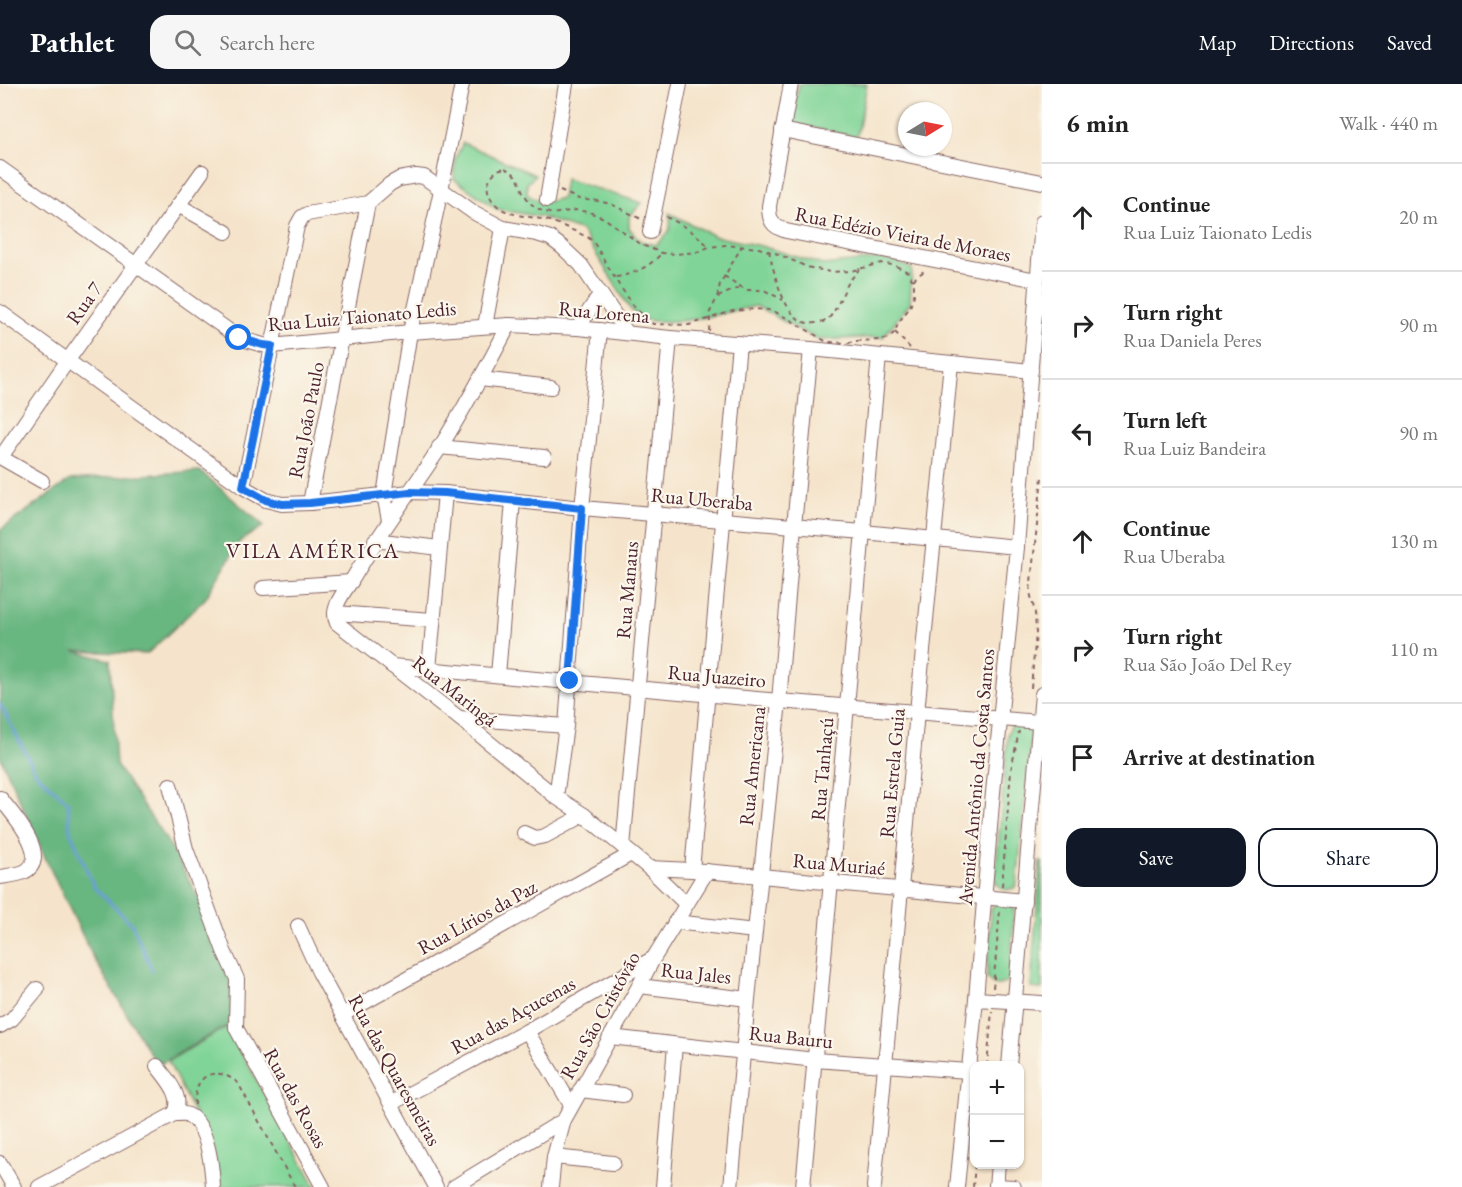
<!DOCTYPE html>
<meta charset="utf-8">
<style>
:root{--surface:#fff;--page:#f6f6f6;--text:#222;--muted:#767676;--line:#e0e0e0;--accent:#111827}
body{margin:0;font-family:"EB Garamond",serif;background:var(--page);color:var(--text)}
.controls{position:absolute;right:18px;bottom:18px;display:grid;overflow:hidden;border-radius:12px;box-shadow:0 2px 4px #0004}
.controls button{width:54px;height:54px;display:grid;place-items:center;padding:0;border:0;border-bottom:2px solid var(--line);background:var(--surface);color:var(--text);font:30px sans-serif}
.compass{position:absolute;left:898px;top:18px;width:54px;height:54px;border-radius:50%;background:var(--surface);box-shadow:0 2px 4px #0004;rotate:80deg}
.stop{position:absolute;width:18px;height:18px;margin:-14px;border:4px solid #1a73e8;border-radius:50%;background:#fff}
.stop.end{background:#1a73e8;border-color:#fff;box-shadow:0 2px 6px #0008}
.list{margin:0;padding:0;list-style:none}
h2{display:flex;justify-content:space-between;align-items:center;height:78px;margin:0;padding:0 24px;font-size:26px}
h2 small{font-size:20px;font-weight:400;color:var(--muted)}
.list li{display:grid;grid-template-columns:39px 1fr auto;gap:18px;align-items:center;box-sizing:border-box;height:108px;padding:0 24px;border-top:2px solid var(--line)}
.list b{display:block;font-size:22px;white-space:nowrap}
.list p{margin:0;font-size:20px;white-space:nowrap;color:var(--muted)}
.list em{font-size:20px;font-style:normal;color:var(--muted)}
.actions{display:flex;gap:12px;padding:18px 24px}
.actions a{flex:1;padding:14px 0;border:2px solid var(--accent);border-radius:18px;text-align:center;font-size:21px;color:var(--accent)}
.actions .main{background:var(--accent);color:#fff}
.icon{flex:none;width:33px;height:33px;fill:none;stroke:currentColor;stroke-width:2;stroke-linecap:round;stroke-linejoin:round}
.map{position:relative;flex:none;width:1042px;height:1103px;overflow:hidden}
header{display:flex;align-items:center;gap:36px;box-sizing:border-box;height:84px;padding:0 30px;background:var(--accent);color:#fff}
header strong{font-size:28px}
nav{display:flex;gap:33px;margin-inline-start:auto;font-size:21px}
.search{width:420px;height:54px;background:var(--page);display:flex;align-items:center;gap:15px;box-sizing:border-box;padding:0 21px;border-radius:18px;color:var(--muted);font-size:22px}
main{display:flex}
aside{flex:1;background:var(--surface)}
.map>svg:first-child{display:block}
</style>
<header>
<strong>Pathlet</strong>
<div class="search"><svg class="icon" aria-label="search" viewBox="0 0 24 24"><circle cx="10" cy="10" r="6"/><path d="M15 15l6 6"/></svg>Search here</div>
<nav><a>Map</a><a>Directions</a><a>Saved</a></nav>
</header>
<main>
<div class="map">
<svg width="1042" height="1103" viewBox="0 0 1042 1103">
<rect width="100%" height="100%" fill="#fbf7ec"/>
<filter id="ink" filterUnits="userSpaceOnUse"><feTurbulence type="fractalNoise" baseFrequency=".0167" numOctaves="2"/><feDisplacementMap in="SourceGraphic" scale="12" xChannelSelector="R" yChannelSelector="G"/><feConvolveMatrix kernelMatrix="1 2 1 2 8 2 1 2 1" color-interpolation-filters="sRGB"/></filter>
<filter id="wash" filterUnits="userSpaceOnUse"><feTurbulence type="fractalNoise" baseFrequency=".008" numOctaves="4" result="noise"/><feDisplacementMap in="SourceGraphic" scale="24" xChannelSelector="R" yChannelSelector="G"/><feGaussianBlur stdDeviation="1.35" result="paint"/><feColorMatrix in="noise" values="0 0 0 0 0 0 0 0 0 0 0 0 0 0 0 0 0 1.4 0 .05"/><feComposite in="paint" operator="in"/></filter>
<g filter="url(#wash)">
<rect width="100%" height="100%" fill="#f5e4cb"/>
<g fill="#80d497" stroke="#657a61" stroke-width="1.5">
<polygon points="799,0 867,0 857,53 794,40 792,34"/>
<path d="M463,59L535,91L527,100V110C540,120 546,119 562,114L565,95L642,119L629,133V144L640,157L656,161C669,149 673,147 669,129L714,152L761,162L823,181L879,175L897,178L912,185L910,219L883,253L818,256L756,222C726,228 671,245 641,234C637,232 634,228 630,225L582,147L542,133L497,125L454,95L455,75Z"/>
<polygon points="1012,641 1029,643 1031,649 1031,655 1017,800 1014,804 1006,806 997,801 995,796 1008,649"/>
<polygon points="1040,778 1042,778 1042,905 1031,904"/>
<path d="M997,819L1011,822L1014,826L1010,894C1002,903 993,904 987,893L991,826L993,822Z"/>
<polygon points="227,943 316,1103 219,1103 219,1093 214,1069 168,977"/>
</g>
<polygon fill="#68b680" stroke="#596a56" stroke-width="1.5" points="200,387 264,442 240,457 205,515 147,570 74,567 110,576 116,681 173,766 218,851 237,895 237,936 157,982 92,871 47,778 0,672 0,446 70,396"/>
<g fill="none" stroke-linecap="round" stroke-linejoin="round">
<polyline stroke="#6a9ed6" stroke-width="3" points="0,620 36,689 68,718 70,747 94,803 132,840 152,886"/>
</g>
</g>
<g filter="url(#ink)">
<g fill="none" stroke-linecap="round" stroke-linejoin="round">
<defs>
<g id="minor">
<path d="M791,0L769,122C769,137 772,142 786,147L1037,196"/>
<polyline points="782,46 1042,98"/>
<polyline points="0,84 239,254 263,261 272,262 410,248 509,241 578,244 670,254 811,265 1031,287"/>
<polyline points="547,116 566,0"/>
<polyline points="178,121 226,148"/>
<polyline points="650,148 680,0"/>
<polyline points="0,228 243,403 266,416 282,420 310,419 410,408 445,409 582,424 863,448 1017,463"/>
<path d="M509,241C487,283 464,325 439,365C411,407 381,447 355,491C347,505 329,523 337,539L459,634L556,713L584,731L649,784L692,786L761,792L1024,817"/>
<polyline points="485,242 503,144"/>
<polyline points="578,244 600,210"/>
<polyline points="480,295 551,303"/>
<polyline points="439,363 544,373"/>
<polyline points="0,373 42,397"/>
<polyline points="1,373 68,276 202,88"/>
<polyline points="243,403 297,142 302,133 307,130 368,119 390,100 399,95 416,92 424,93 473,128 503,144 537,150 550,154 562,163 581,181 627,249"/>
<polyline points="310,419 368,119"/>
<polyline points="389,436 384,411 410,248 441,106 462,0"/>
<polyline points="375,456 439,464"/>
<polyline points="263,504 351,498"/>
<polyline points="335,529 433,536"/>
<polyline points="392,582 779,617 1039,638"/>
<polyline points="429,585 445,409"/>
<polyline points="498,591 513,417"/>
<polyline points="459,634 566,642"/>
<polyline points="170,701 186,765 224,867 237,895 236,944 323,1103"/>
<polyline points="556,713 566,642 582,424 600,246"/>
<path d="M0,714C11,728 53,774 24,788C17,791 7,792 0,793"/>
<polyline points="524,749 535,754 545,752 584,731"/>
<polyline points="623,763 670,254"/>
<polyline points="649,784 686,820"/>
<polyline points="692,786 739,259"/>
<polyline points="675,838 755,847"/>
<polyline points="298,842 319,888 436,1103"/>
<polyline points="639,902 748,915"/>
<polyline points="976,915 1042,919"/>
<polyline points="342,931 631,770"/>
<polyline points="0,942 12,935 37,905"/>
<polyline points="527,947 571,1021"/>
<polyline points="610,953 815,976 968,987"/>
<path d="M157,982C167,995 185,1014 174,1030"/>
<polyline points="1009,982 1042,610"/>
<polyline points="580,1006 623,1011"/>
<polyline points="392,1019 527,947 652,875"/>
<polyline points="554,1073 613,1079"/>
<polyline points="0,1079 14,1103"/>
<polyline points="996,1102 1014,1103"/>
<path d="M39,1103L174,1030C178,1030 185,1029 188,1031C208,1040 212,1084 213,1103"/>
<polyline points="454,1103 564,1036"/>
<polyline points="551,1103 554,1073 564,1036 639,902 653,875 707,787"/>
<polyline points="663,1103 675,961"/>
<polyline points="731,1103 748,915 779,617 794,442 811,265"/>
<polyline points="803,1103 879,272"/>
<polyline points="874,1103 917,628 951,279"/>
<polyline points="957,1103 976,915 992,719 1017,463 1042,138"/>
<polyline points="996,1103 998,1080"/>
</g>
</defs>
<use href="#minor" stroke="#866463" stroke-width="16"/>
<g stroke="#866463" stroke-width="2" stroke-dasharray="4.5 4.5" stroke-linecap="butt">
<path d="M505,84L513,89L518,95L523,108L530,119L540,126L552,130L575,126L589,128L604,134L642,161L662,169L676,170L697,168L709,163L725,161L759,164L778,170L807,183L830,188L851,187L882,179L896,182L908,188L914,199V211L910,223L898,239L895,248L888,254L881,256L854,257L849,259L827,258L789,235L771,226L754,225L733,227L689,241L653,240L636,225L619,201L594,159L589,154C577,148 564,142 550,137C530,131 498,134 489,110C485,100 490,93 497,86Z"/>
<polyline points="560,107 579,115 598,117 611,120 641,135"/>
<path d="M666,133C682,140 697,150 709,163"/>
<path d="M769,167C774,188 785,244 815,239C819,239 825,238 828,235C836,228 843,207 849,198C852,193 857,189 860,184"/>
<polyline points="724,192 746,206 764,206 783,216"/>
<path d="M616,193C635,190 649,183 662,169"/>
<polyline points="913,196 925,186"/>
<polyline points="718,213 740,203"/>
<polyline points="709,247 710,235 709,230 717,214 720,200 742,162"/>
<polyline points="895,248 910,264"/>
<polyline points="1031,604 1036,549 1035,529 1030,508 1042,393"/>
<polyline points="1002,802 1011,686 1019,647"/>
<polyline points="993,904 1000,826"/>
<polyline points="987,982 992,927"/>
<path d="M195,1021C193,991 215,980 238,999L295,1103"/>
<polyline points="973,1103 975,1080"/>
</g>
<use href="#minor" stroke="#fff" stroke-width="14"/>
</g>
</g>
<g fill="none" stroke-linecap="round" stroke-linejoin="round" filter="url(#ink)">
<polyline stroke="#1a73e8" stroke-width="8" points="239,254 263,261 272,262 243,403 266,416 282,420 310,419 410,408 445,409 582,424 570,597"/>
</g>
<g text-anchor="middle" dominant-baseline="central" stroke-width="4.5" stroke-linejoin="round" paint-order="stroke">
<g font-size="20" fill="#4a1f2b" stroke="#fbf7ec">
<text transform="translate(903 150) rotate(11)">Rua Edézio Vieira de Moraes</text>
<text transform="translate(84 219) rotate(-55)">Rua 7</text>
<text transform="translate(604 228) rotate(5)">Rua Lorena</text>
<text transform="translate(362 232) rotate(-5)">Rua Luiz Taionato Ledis</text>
<text transform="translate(306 336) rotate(-79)">Rua João Paulo</text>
<text transform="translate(702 415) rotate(5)">Rua Uberaba</text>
<text transform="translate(627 506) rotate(-85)">Rua Manaus</text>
<text transform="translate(717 592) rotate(5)">Rua Juazeiro</text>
<text transform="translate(455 607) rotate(38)">Rua Maringá</text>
<text transform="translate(752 682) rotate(-84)">Rua Americana</text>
<text transform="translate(822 685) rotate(-85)">Rua Tanhaçú</text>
<text transform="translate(892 689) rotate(-85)">Rua Estrela Guia</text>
<text transform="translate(976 693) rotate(-85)">Avenida Antônio da Costa Santos</text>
<text transform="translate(839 780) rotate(5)">Rua Muriaé</text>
<text transform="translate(477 833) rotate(-29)">Rua Lírios da Paz</text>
<text transform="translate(696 889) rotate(6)">Rua Jales</text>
<text transform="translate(513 931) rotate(-29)">Rua das Açucenas</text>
<text transform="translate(600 931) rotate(-61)">Rua São Cristóvão</text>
<text transform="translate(791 953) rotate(6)">Rua Bauru</text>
<text transform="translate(395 986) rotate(61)">Rua das Quaresmeiras</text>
<text transform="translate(296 1014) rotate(61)">Rua das Rosas</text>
</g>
<g font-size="22" letter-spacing="1.5" fill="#4a1f2b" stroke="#fbf7ec">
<text x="313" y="466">VILA AMÉRICA</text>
</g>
</g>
</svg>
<div class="controls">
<button>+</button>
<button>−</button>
</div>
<svg class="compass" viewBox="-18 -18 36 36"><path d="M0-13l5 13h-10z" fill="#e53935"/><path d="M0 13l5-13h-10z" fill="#767676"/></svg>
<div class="stop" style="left:239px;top:254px"></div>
<div class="stop end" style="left:570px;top:597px"></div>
</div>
<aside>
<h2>6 min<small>Walk · 440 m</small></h2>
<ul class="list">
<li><svg class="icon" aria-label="ahead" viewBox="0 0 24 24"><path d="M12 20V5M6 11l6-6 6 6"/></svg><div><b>Continue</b><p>Rua Luiz Taionato Ledis</p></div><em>20 m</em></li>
<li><svg class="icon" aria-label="right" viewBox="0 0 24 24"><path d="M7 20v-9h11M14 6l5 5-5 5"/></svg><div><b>Turn right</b><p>Rua Daniela Peres</p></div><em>90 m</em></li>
<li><svg class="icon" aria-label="left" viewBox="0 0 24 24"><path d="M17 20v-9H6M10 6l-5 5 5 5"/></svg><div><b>Turn left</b><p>Rua Luiz Bandeira</p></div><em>90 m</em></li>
<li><svg class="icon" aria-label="ahead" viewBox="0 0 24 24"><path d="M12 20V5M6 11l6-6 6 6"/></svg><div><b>Continue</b><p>Rua Uberaba</p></div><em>130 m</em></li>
<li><svg class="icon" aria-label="right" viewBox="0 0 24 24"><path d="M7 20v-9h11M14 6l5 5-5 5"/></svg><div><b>Turn right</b><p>Rua São João Del Rey</p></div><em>110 m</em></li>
<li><svg class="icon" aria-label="arrive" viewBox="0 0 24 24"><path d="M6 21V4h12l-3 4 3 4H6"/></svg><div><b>Arrive at destination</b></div></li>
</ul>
<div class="actions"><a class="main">Save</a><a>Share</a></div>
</aside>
</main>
